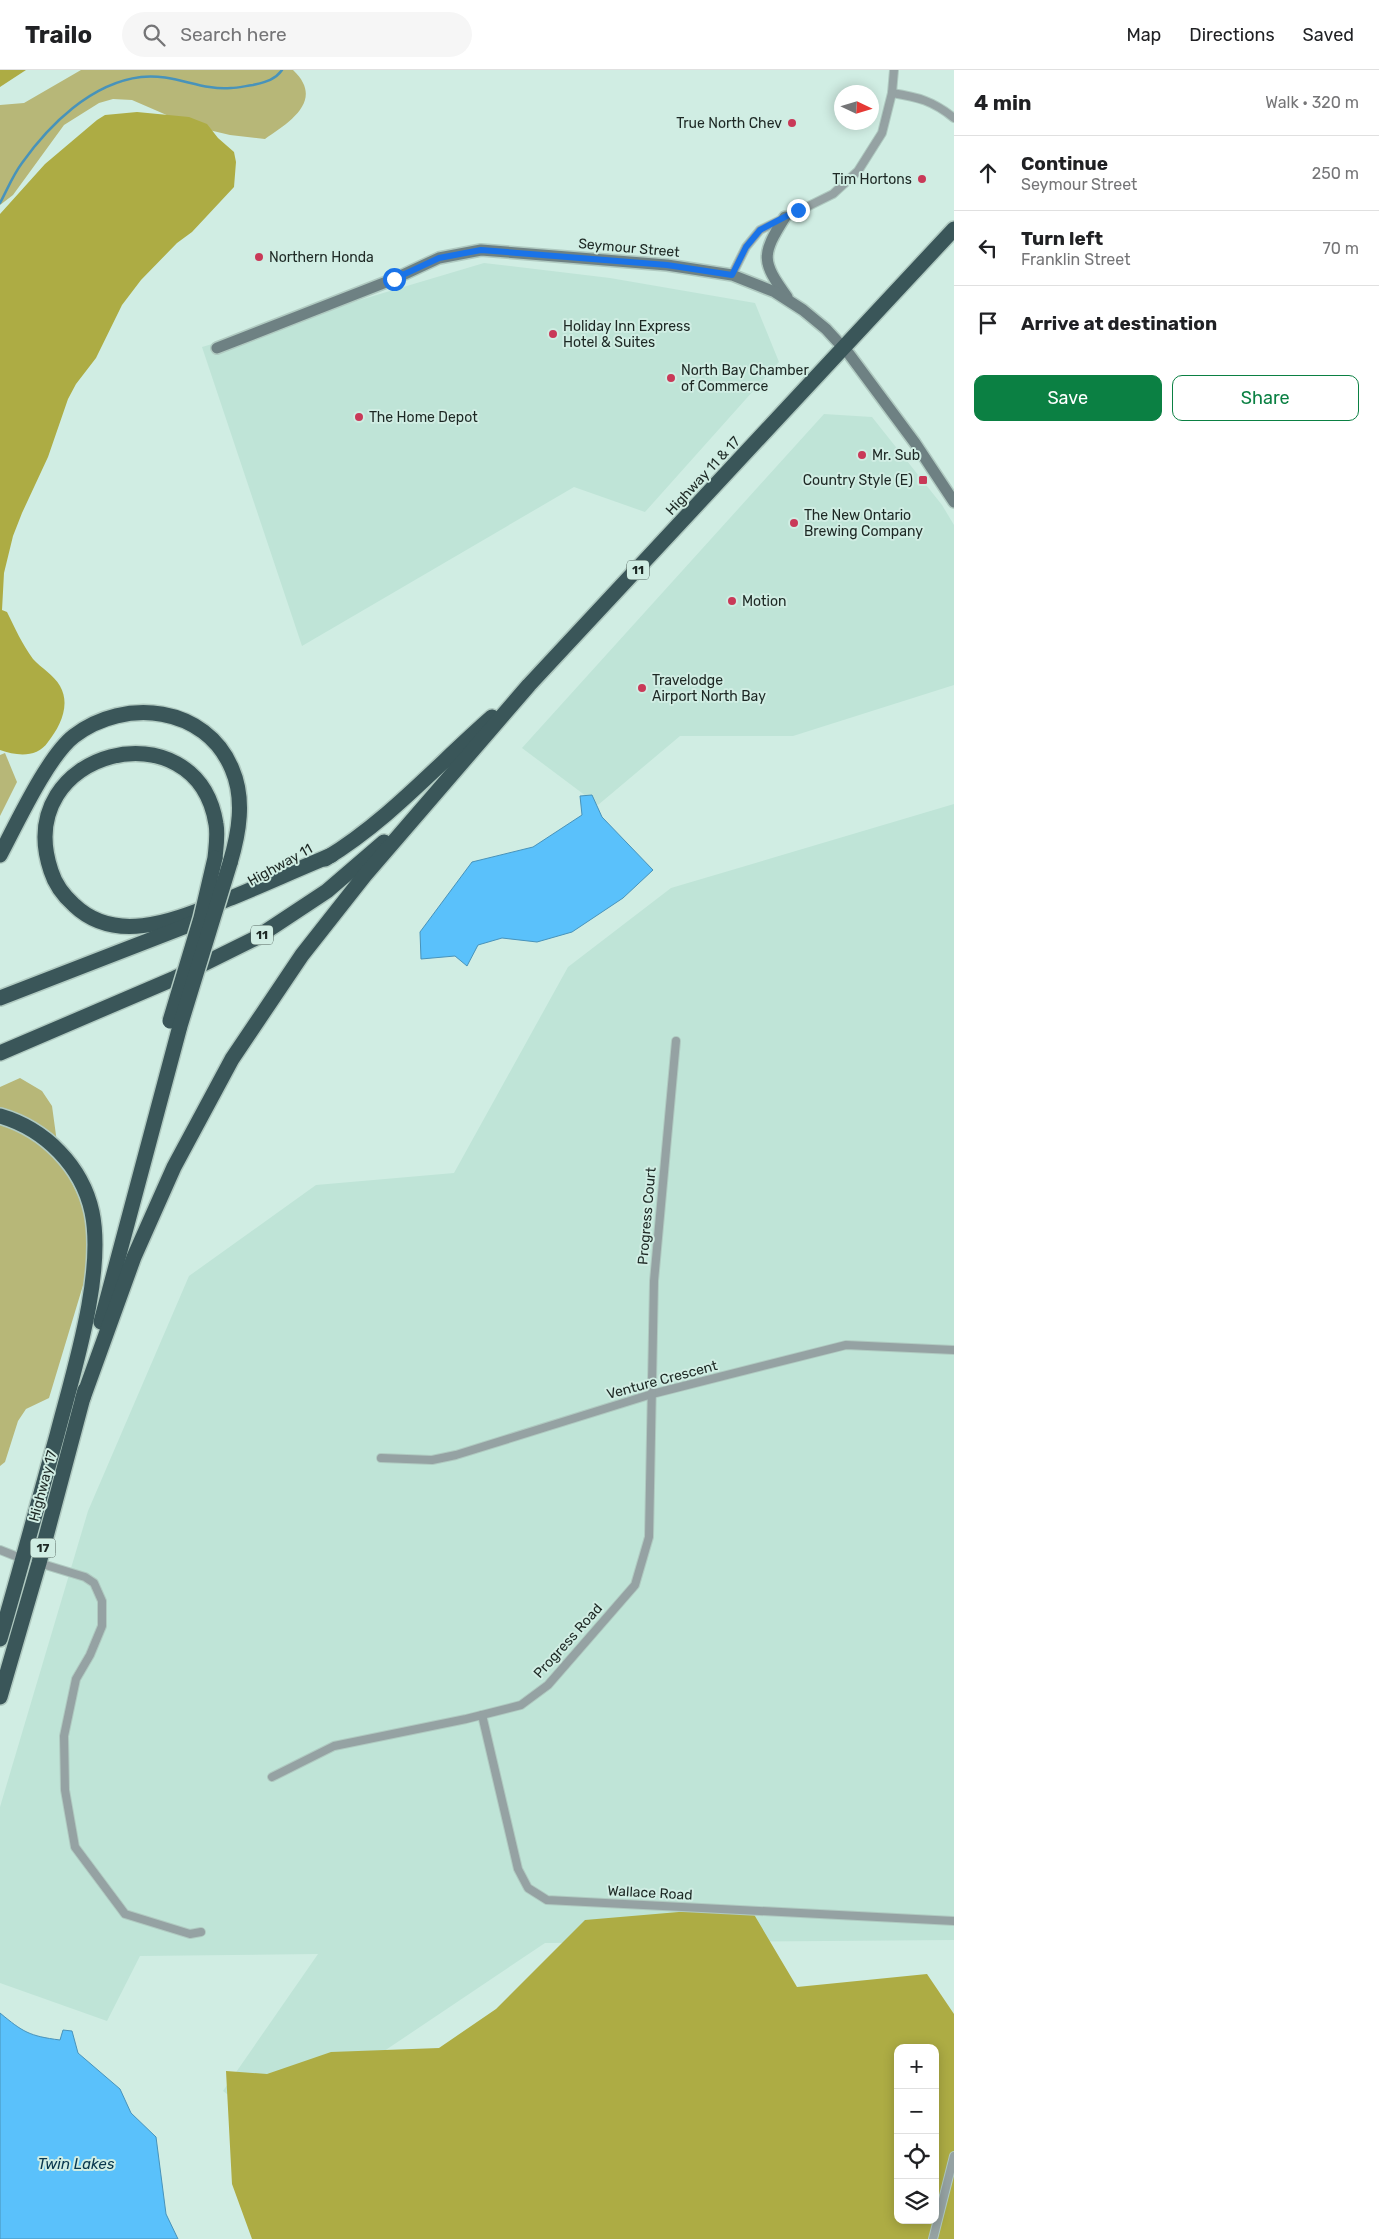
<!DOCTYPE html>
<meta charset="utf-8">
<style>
:root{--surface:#fff;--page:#f6f6f6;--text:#202124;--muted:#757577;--line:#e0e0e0;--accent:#0b8043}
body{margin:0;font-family:Rubik,sans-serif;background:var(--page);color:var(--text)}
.controls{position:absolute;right:15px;bottom:15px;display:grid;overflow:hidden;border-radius:10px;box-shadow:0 2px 12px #0003}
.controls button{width:45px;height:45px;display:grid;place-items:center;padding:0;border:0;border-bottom:1px solid var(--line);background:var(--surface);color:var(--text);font:25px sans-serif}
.compass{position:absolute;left:834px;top:15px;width:45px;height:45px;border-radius:50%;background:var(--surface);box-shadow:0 2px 12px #0003;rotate:94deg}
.stop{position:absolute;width:15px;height:15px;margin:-11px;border:4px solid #1a73e8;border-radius:50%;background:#fff}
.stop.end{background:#1a73e8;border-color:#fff;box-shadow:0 1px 5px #0008}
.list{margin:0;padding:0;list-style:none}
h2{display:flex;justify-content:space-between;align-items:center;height:65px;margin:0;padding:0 20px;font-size:21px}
h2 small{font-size:16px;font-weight:400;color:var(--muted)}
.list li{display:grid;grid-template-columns:32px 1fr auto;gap:15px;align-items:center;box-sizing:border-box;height:75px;padding:0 20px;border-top:1px solid var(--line)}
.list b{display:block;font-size:19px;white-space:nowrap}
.list p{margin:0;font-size:16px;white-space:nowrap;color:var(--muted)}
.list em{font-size:16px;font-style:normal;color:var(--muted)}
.actions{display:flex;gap:10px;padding:15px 20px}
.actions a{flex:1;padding:11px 0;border:1px solid var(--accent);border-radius:10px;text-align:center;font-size:18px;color:var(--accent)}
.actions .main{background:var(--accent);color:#fff}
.icon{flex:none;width:28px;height:28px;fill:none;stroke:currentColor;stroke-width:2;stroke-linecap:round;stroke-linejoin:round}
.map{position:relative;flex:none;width:954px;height:2169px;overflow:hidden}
header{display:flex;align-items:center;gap:30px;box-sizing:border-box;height:70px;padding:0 25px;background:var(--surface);border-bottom:1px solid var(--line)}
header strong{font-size:24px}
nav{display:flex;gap:28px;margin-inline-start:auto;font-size:18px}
.search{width:350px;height:45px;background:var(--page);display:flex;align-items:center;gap:12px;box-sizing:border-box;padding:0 18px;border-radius:28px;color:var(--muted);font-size:19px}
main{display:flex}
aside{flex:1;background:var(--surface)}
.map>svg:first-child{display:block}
</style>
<header>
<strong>Trailo</strong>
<div class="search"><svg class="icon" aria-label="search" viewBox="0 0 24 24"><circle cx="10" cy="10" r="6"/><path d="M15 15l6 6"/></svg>Search here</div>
<nav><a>Map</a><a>Directions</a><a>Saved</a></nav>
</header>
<main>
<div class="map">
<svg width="954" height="2169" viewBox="0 0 954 2169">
<rect width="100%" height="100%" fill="#d0ede3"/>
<g fill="#bfe4d7">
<polygon points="484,193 610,208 755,233 779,292 645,442 574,417 302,576 202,277"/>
<polygon points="824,344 872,347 942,435 954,455 954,615 793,666 680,666 598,735 522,678"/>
<polygon points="954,734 954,1870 545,1873 271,2057 223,2021 318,1884 140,1886 107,1951 0,1913 0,1737 88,1441 189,1206 316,1115 454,1103 568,897 671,818"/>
</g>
<g fill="#b7b778">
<path d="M81,0H293C325,30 290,52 265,69L230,65L192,56L132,30L113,29L99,33L64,55L13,125L0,135V35L24,33Z"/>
<polygon points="5,683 17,712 0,746 0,685"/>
<polygon points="20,1008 42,1021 52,1036 59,1087 94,1157 97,1169 49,1328 26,1339 18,1351 5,1392 0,1396 0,1017"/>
</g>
<g fill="#adac44" fill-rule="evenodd">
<polygon points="0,0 26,0 0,17"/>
<path d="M137,42L189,47L207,54L218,68L234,82L236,92L234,117L192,162L177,173L141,210L122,235L96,288L76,314L68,329L48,387L22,443L13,466L4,503L2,540L7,542C15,558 22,574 33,589C41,598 54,605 60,616C71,635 60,657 48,672C37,688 17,686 0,680V144L45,94L97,50L105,45Z"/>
<path d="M749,1836L797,1917L927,1904L954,1944V2169H252L232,2114L226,2001L267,2004L331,1982L439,1978L496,1939L585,1850ZM898,1978H935V2150H898Z"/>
</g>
<g fill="#5ac1fb" stroke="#4893ba">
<polygon points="592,725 602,747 653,800 623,828 572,862 537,872 502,868 478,875 467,896 455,886 421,889 420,862 472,792 533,777 582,745 580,726"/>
<path d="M0,1943C23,1962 29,1966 60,1970L63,1960L72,1961L78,1983L120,2019L131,2043L156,2067L166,2144L178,2169H0Z"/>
</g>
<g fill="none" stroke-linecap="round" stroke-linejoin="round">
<path stroke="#4893ba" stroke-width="2.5" d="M0,133C7,120 13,105 22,93C49,55 91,13 141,7C173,3 201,21 231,18C238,18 245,16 253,15C265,12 275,10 282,0"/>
<defs>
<g id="street">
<path d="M892,23C918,27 933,31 954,48"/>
<polyline points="732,205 746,177 760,160 833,124 858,101 882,63 892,23 894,0"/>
<polyline points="381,1388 432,1390 456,1385 652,1324 846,1275 954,1280"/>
<polyline points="0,1480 23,1489"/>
<polyline points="39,1493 85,1507 94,1513 102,1531 102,1556 90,1585 76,1609 64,1666 65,1720 75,1777 125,1844 190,1864 201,1862"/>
<polyline points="482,1645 518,1799 528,1818 547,1830 954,1851"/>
<polyline points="272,1707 334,1676 466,1649 521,1635 548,1615 635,1515 649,1467 654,1211 676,971"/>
<polyline points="933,2169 954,2086"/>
</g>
<g id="secondary">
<path d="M785,147C761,185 761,191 787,227"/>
<polyline points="217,278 394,209 439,188 481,180 667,195 732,205 775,222 803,240 826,259 849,284 915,373 954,432"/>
</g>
<g id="highway">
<path d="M0,785C17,753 48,686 74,666C125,627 206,636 232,699C245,729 239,763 230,793"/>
<path d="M215,788C216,777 218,765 216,754C197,634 10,679 51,801C55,814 64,826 74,835C119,878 183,846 231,828C265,814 298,799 332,785"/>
<path d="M325,789C388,751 437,695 492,647"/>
<polyline points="0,928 199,851"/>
<polyline points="0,983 173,909 256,868 327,821 384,772"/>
<path d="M0,1046C45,1059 82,1096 92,1142C105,1204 73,1303 57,1365C38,1433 20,1501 0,1569"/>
<polyline points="101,1252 180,956"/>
<polyline points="83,1328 134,1187 174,1097 232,989 302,885 365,805 529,615 954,159"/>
<polyline points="0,1627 39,1493 85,1320"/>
</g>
</defs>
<use href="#street" stroke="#b0cac1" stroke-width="10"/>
<use href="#secondary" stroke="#b0cac1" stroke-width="14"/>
<use href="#highway" stroke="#b0cac1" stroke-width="18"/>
<use href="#street" stroke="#95a2a3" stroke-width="8"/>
<use href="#secondary" stroke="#6e8183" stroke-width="11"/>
<use href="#highway" stroke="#3a5659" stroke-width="15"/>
<defs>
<g id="highway-bridge">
<polyline points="170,951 201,848 215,788"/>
<polyline points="180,956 230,793"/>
</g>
</defs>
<use href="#highway-bridge" stroke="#b0cac1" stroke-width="18" stroke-linecap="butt"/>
<use href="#highway-bridge" stroke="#3a5659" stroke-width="15"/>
</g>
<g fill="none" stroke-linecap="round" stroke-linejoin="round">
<polyline stroke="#1a73e8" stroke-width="6" points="394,209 439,188 481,180 667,195 732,205 746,177 760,160 798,140"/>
</g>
<g fill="#c93958" stroke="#d0ede3" stroke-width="2">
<circle cx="792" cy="53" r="5"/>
<circle cx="922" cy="109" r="5"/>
<circle cx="259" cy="187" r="5"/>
<circle cx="553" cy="264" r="5"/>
<circle cx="671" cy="308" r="5"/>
<circle cx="359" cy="347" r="5"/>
<circle cx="862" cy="385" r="5"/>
<rect x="918" y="405" width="10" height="10" rx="2.5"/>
<circle cx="794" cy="453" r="5"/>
<circle cx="732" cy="531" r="5"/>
<circle cx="642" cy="618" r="5"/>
</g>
<g text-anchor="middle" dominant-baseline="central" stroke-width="4" stroke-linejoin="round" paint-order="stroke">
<g fill="#d0ede3" stroke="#53635d" stroke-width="1">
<rect x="627" y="490.5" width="22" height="19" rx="4"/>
<rect x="251" y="855.5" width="22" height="19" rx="4"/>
<rect x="30.5" y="1468.5" width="25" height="19" rx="4"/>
</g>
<g font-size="12" font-weight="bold" fill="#1d2824">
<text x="638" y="500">11</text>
<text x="262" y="865">11</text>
<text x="43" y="1478">17</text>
</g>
<g font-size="14" fill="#1d2824" stroke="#d0ede3" text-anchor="start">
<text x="782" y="53" text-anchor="end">True North Chev</text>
<text x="912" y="109" text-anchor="end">Tim Hortons</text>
<text x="269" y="187">Northern Honda</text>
<text x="563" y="256">Holiday Inn Express<tspan x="563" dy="16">Hotel &amp; Suites</tspan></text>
<text x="681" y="300">North Bay Chamber<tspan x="681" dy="16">of Commerce</tspan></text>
<text x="369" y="347">The Home Depot</text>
<text x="872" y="385">Mr. Sub</text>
<text x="913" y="410" text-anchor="end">Country Style (E)</text>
<text x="804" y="445">The New Ontario<tspan x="804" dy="16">Brewing Company</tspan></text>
<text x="742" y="531">Motion</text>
<text x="652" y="610">Travelodge<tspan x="652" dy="16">Airport North Bay</tspan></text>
</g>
<g font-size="14" fill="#1d2824" stroke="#d0ede3">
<text transform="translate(629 178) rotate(5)">Seymour Street</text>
<text transform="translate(703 406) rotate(-47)">Highway 11 &amp; 17</text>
<text transform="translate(280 795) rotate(-29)">Highway 11</text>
<text transform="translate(647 1146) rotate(-85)">Progress Court</text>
<text transform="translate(662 1310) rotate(-15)">Venture Crescent</text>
<text transform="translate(43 1416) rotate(-75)">Highway 17</text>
<text transform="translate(568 1571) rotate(-48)">Progress Road</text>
<text transform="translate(650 1823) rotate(3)">Wallace Road</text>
</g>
<g font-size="15" font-style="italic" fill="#09374e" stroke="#d0ede3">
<text x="76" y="2094">Twin Lakes</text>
</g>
</g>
</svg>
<div class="controls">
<button>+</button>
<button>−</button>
<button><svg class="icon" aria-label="locate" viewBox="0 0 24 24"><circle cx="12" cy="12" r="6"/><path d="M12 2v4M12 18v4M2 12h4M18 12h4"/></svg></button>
<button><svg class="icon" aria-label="layers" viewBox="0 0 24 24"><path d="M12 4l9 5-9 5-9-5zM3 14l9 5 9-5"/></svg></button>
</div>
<svg class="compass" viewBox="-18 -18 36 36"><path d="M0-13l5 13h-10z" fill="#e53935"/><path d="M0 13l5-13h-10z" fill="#757577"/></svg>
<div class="stop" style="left:394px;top:209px"></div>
<div class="stop end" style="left:798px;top:140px"></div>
</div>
<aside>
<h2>4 min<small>Walk · 320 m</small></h2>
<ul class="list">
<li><svg class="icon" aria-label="ahead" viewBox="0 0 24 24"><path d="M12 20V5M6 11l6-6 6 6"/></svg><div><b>Continue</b><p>Seymour Street</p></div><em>250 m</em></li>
<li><svg class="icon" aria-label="left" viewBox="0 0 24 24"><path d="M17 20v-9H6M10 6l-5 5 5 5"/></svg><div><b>Turn left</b><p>Franklin Street</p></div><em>70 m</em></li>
<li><svg class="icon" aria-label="arrive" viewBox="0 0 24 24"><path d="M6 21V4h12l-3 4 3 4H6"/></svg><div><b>Arrive at destination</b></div></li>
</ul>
<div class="actions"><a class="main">Save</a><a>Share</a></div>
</aside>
</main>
